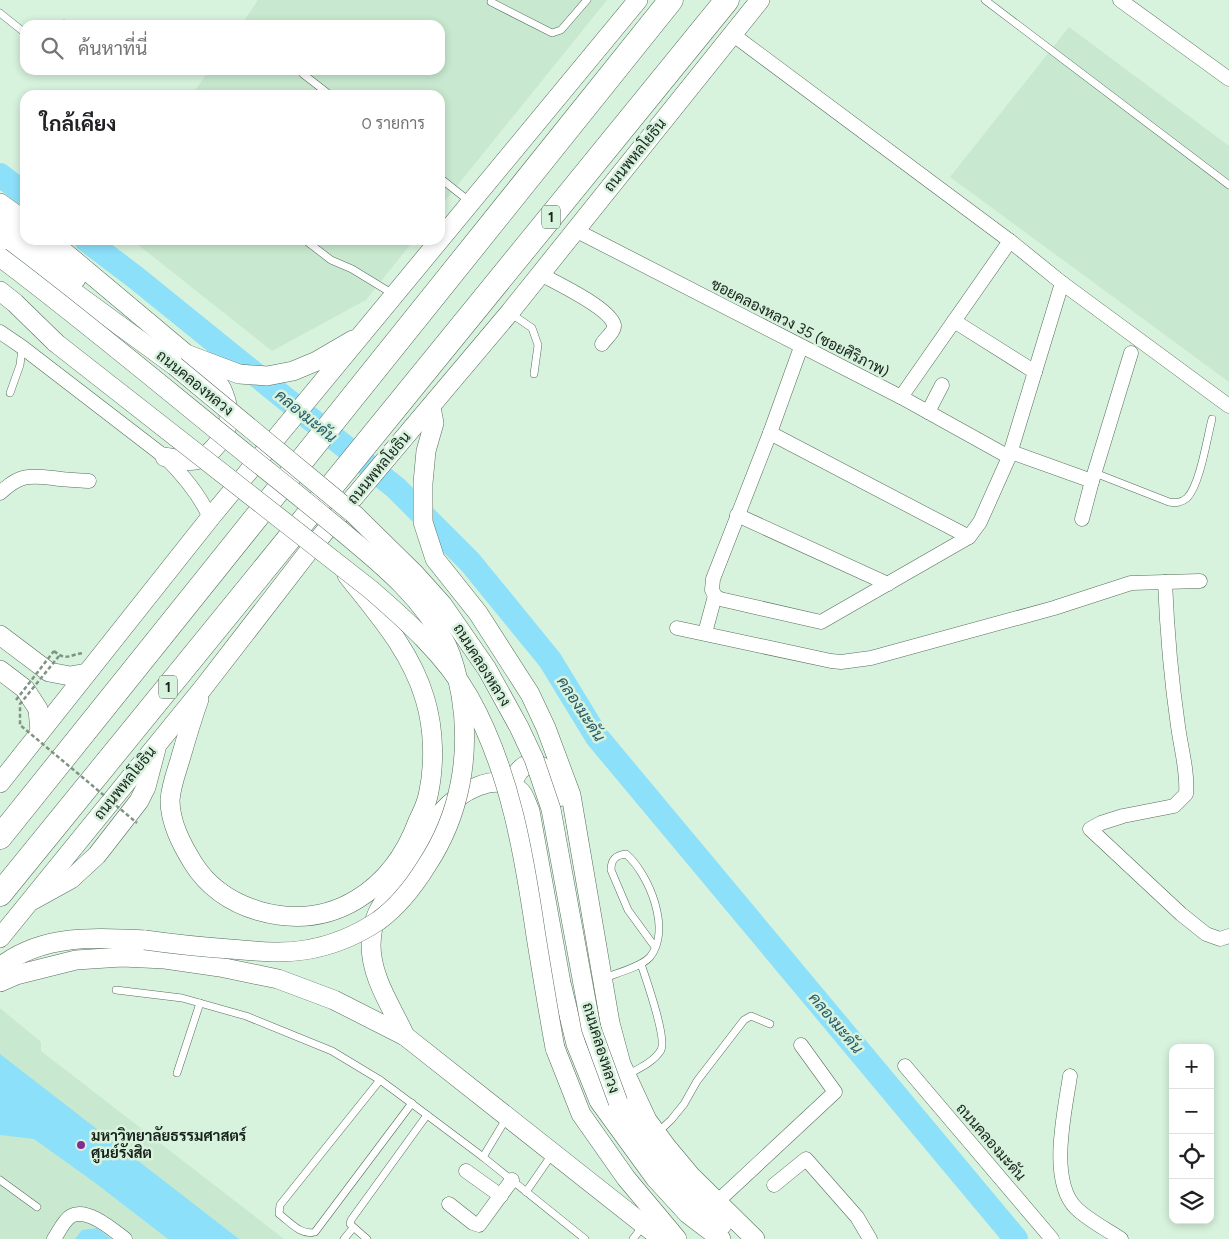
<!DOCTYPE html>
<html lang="th">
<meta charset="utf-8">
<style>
:root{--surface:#fff;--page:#f6f6f6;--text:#202124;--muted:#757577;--line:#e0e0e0}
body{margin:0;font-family:Figtree,Sarabun,sans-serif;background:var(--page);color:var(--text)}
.controls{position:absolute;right:15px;bottom:15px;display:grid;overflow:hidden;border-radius:10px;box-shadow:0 2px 8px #0003}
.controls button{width:45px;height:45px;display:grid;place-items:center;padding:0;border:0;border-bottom:1px solid var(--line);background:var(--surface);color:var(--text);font:25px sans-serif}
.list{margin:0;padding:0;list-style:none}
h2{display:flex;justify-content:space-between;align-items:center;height:65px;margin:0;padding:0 20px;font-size:21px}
h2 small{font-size:16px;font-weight:400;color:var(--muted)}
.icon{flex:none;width:28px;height:28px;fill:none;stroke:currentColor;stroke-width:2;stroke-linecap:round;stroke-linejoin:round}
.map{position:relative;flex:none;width:1229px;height:1239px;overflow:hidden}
.search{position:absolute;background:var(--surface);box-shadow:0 2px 8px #0003;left:20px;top:20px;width:425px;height:55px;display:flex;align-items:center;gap:12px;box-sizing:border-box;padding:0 18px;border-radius:15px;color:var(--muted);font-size:19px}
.panel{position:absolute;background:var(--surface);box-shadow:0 2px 8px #0003;left:20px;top:90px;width:425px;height:155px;border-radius:15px}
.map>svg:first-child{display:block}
</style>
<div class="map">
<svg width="1229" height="1239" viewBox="0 0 1229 1239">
<rect width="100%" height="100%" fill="#d7f2dd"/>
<g fill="#c8e9cf">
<polygon points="258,0 607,0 440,207 440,95 192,95 209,70 440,70 440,25 241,25"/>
<polygon points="1069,27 1229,146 1229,382 950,177"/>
<polygon points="132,240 414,240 366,300 272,351"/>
<polygon points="0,1008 41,1042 41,1051 284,1239 0,1239"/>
</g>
<g fill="#8ce0fa">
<polygon points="0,1054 239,1239 168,1239 94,1182 34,1139 0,1135"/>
<polygon points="97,1228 111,1239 75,1239 82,1230"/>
</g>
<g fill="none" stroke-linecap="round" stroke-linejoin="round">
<g stroke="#8ce0fa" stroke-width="24">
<polyline points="0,175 25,194"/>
<polyline points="86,240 135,277 396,488 470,562 550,660 597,737 1016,1239"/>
</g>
<defs>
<g id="lane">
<polyline points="985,0 1229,185"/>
<polyline points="491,2 552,33 561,30 587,0"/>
<polyline points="0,13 25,33"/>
<polyline points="63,25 64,24"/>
<polyline points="303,74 330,95"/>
<polyline points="440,178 469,201"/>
<polyline points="305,240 331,260 352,269 393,294"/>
<polyline points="510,313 532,328 538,345 534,374"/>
<polyline points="10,393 20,365 22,348"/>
<path d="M1095,473L1169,502C1176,503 1181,503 1187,498C1200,485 1207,438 1212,419"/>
<path d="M604,978C617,973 641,967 650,957C672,930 649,874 626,854C616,855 611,859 611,870L628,910L655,947"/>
<polyline points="116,990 182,998 246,1016 332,1051 380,1080 395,1091 483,1157 585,1239"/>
<polyline points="177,1073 200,1003"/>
<path d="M627,1075C638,1069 654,1062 661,1050C667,1038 646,979 641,964"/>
<path d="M380,1080L280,1205L279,1214C290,1222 301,1236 315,1232L412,1103"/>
<polyline points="657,1133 671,1120 684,1104 697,1081 744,1020 751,1016 770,1024"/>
<polyline points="483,1157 506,1119"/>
<polyline points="0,1180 37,1207"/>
<polyline points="526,1192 553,1153"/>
<polyline points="344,1239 353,1228"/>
<polyline points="367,1239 350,1224 351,1220 427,1115"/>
<polyline points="633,1239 643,1226"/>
</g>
<g id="street">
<polyline points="1120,0 1229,79"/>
<polyline points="732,34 1010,241 1062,283 1229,406"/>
<polyline points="575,230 901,397 1009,457"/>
<path d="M540,274C555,282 610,308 614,325C615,331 605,339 602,344"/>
<polyline points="954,321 1035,372"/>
<path d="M0,332L22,347L165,457C183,475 200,495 210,518"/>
<polyline points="801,347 770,433 713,579 712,590 715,596 720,599 821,622 969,537 980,522 1009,457 1062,283"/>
<polyline points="901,397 1010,241"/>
<polyline points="928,412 942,385"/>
<polyline points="770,433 969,537"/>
<polyline points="1011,452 1092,481"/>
<path d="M0,493C19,475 28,475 53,478C65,480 77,480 89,481"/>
<polyline points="737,515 888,584"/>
<polyline points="1082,519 1092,481 1131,353"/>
<path d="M1165,582C1167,630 1171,678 1178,726C1181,749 1188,772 1186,794L1174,806L1123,816L1101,823L1090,829L1181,914L1206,934L1220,939L1229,936"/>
<polyline points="677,628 831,661 841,662 871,658 1054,608 1131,583 1200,581"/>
<polyline points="705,633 715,596"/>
<polyline points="905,1066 1052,1239"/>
<path d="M1070,1076C1065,1111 1048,1180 1076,1208C1088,1220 1106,1229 1121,1239"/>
<polyline points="466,1171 501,1196"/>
<polyline points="774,1185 806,1159 857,1217 870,1239"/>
<polyline points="718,1201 835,1092 801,1045"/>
<polyline points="449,1204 473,1223 479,1225 512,1180"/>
<path d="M54,1239C58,1233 64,1220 71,1216C87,1207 113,1230 125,1239"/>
</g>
<g id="secondary">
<polyline points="0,203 25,221"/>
<polyline points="0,222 25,239"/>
<polyline points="26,240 76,279"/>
<polyline points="50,240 186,354 239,374 267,376 293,371 317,361 353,340"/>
<polyline points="0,241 49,274 175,366"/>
<polyline points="0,291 15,303 56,343"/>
<polyline points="431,407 434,423 426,451 423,483 423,522 435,559 478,613 530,694 546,728 571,795 610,1023 621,1064 647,1120 666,1146 691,1176 755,1239"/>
<path d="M165,457C175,459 186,462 196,460C211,456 224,438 228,423C231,415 225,394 220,386C214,376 201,367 192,359"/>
<polyline points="0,635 49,672 70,676 87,673"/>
<polyline points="0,670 25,689 38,709 40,732"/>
<path d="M199,699C192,719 186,739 180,760C176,773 171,786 170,800C170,823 182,845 193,863C208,887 232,903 259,911C333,932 393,889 418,821C422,813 426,804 428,796C435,765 434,729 425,699C411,651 377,613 347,575"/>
<polyline points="0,783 210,518 638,0"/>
<path d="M512,785C516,774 520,766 532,763C552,768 552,779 559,797"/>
<polyline points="33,900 71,879 97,855 139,801 146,787 156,749"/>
<polyline points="0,938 203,688 312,547 510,312 760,0"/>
<path d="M0,967C42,934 96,937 145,940"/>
<polyline points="0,982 16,975 76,960 122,957 165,959 220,967 278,979 334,1000 405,1036 653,1232 665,1239"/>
<path d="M405,1036C392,1007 371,978 371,945C372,905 390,899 408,868C419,851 427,829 441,813C458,793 496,769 520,791C525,795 527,805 530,811L561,983L576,1044L599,1101L655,1178L688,1214L721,1239"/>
<polyline points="555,1048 581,1114 626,1178 677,1239"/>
<path d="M618,1102C645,1147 681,1192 722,1225"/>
</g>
<g id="highway">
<polyline points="0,837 671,0"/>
<polyline points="0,894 727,0"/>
</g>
</defs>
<use href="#lane" stroke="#576e5c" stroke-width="8"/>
<use href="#street" stroke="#576e5c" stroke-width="15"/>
<use href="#secondary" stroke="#576e5c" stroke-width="20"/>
<use href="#highway" stroke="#576e5c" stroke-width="25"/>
<path stroke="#7f9384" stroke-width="2.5" stroke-dasharray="4 2.5" stroke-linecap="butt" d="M54,651C67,662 70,654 84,653"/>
<use href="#lane" stroke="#fff" stroke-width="7"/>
<use href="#street" stroke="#fff" stroke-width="14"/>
<use href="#secondary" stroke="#fff" stroke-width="19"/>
<use href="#highway" stroke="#fff" stroke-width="24"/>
<defs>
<g id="secondary-bridge">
<path d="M0,257C85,321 167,390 250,457C280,481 310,505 339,529C380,563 423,597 447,646C454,661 458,679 461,695C471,755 460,815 427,865C414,886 399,906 378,921C357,935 330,946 305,950C280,954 255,951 230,949C202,947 173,944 145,940"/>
<path d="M56,343L370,589C407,621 445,655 469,697C510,770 524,854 536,936C542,973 548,1010 555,1048"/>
<polyline points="175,366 355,515 415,574 442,604 487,669 519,727 534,759 551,809 591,1028 618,1102"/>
</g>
</defs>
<use href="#secondary-bridge" stroke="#576e5c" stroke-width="20" stroke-linecap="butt"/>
<g stroke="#7f9384" stroke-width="2.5" stroke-dasharray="4 2.5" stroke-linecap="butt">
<polyline points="59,656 20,704 20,725 137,823"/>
<polyline points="16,700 54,651"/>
</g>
<use href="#secondary-bridge" stroke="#fff" stroke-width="19"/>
</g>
<circle fill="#862b96" stroke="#d7f2dd" stroke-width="2" cx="81" cy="1145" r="5"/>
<g text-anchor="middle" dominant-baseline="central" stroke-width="5" stroke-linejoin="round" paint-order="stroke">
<g fill="#d7f2dd" stroke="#516055" stroke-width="1">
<rect x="542" y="205.5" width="18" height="23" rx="4"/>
<rect x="159" y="675.5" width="18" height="23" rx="4"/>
</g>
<g font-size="14" font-weight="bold" fill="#18221b">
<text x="551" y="217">1</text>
<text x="168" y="687">1</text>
</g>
<g font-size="15" fill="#18221b" stroke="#d7f2dd">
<text transform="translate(635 155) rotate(-51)">ถนนพหลโยธิน</text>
<text transform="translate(800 328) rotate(27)">ซอยคลองหลวง 35 (ซอยศิริภาพ)</text>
<text transform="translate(195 383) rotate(39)">ถนนคลองหลวง</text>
<text transform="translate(379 468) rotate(-50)">ถนนพหลโยธิน</text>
<text transform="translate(482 665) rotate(58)">ถนนคลองหลวง</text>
<text transform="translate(125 783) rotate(-51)">ถนนพหลโยธิน</text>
<text transform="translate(601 1048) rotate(73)">ถนนคลองหลวง</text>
<text transform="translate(991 1142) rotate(49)">ถนนคลองมะดัน</text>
</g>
<g font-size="15" font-weight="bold" fill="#18221b" stroke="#d7f2dd" text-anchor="start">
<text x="91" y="1136">มหาวิทยาลัยธรรมศาสตร์<tspan x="91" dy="17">ศูนย์รังสิต</tspan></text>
</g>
<g font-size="16" font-style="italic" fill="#295967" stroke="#d7f2dd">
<text transform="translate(306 416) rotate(39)">คลองมะดัน</text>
<text transform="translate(581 709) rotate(57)">คลองมะดัน</text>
<text transform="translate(836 1023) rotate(50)">คลองมะดัน</text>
</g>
</g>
</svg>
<div class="controls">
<button>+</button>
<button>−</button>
<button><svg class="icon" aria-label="locate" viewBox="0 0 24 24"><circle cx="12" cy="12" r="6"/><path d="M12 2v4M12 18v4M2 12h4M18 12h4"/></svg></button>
<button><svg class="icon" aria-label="layers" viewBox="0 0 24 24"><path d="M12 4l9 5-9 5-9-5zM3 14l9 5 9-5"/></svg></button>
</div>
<div class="search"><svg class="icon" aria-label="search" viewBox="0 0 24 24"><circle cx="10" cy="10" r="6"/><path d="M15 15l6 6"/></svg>ค้นหาที่นี่</div>
<section class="panel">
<h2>ใกล้เคียง<small>0 รายการ</small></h2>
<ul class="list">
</ul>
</section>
</div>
